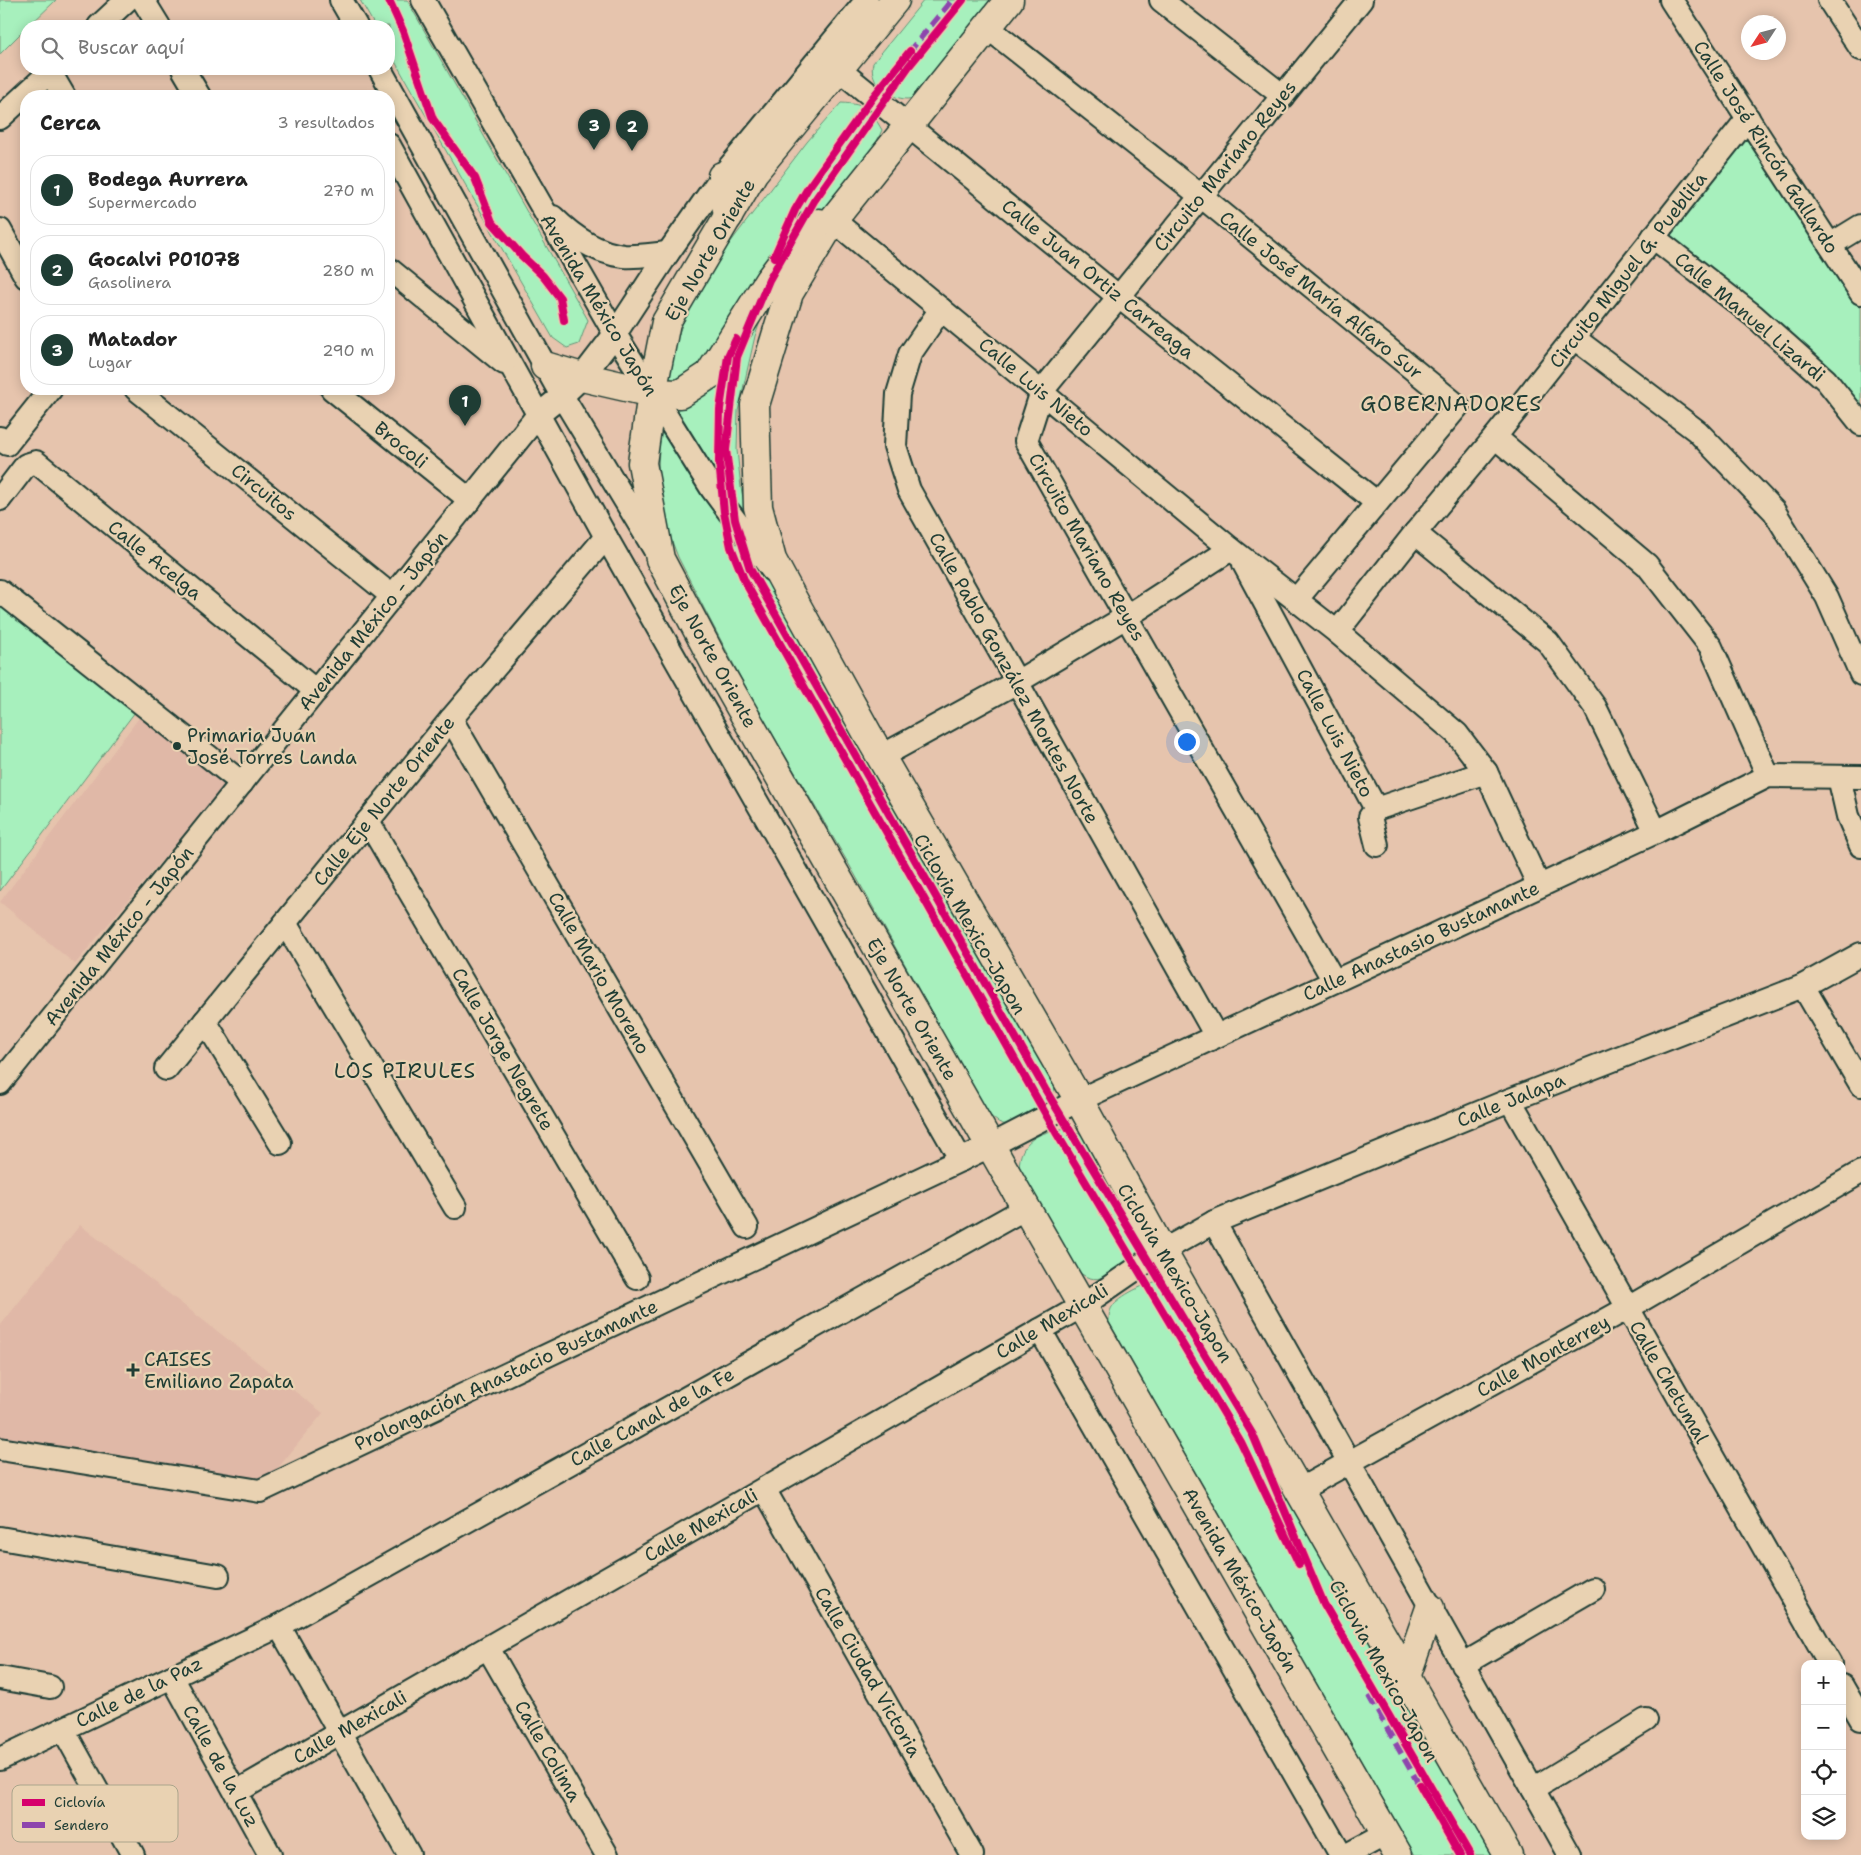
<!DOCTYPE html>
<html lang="es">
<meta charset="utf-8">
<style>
:root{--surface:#fff;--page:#f2f2f2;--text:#222;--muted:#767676;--line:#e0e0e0;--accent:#1f3d34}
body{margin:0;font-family:"Shantell Sans",sans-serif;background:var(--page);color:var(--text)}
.controls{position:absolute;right:15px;bottom:15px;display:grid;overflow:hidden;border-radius:10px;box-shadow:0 2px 12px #0003}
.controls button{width:45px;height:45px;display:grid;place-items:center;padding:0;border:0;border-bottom:1px solid var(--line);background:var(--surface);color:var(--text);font:25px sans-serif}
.compass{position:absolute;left:1741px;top:15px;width:45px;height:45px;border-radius:50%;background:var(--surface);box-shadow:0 2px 12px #0003;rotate:234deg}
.you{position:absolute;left:1186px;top:741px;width:18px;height:18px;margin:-12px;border:4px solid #fff;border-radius:50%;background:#1a73e8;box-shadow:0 0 0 8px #1a73e833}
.badge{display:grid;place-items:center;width:32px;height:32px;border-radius:50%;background:var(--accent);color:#fff;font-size:16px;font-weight:700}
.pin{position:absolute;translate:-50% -41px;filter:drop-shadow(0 1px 2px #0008)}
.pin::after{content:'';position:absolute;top:26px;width:18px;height:15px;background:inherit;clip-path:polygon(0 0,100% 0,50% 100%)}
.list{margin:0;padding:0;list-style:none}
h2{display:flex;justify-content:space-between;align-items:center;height:65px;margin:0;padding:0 20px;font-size:21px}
h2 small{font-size:16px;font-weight:400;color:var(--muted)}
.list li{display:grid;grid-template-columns:32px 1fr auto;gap:15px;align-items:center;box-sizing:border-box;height:70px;margin:0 10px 10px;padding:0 10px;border:1px solid var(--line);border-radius:20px}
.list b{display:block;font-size:19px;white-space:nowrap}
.list p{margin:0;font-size:16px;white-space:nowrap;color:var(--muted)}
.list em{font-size:16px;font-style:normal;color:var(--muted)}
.icon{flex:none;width:28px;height:28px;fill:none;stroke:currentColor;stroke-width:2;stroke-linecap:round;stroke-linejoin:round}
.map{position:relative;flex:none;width:1861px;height:1855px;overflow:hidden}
.search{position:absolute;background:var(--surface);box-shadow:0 2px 12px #0003;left:20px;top:20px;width:375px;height:55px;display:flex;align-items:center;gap:12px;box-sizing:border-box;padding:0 18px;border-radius:20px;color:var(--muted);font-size:19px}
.panel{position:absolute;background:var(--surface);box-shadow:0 2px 12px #0003;left:20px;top:90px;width:375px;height:305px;border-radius:20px}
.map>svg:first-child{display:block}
</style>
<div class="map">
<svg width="1861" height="1855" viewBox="0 0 1861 1855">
<rect width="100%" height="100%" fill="#e6c4ad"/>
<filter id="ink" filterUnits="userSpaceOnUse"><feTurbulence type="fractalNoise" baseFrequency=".02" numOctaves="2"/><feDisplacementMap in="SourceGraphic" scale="10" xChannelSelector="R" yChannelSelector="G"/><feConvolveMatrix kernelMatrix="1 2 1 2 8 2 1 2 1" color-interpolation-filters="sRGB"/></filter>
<g filter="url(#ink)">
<g fill="#e0b8a7">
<polygon points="141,715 228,781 75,964 0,902"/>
<polygon points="80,1225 323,1413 260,1490 0,1441 0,1326"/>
</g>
<g fill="#a7f0bd" stroke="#639678">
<polygon points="0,0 56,0 29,26 26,26 26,28 0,54"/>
<polygon points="360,0 407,0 588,320 579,344 567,348 553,338 389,51 389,26 375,26"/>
<path d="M924,0H996L919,96C915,97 911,99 907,99C889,99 868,81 873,63Z"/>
<path d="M841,103C866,104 870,109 882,130L873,150L770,293L755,336L738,411L737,450L741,488L749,527L1050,1075L1055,1088L1050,1103C1039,1109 1015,1127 1003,1124C996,1122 992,1117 987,1112L854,873L752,699L708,616L678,557L668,531L661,495L658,473L660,417L673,349L688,309L716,262L736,235L807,142Z"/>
<polygon points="1749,131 1861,307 1861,409 1666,239"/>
<polygon points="0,603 135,712 0,891"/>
<path d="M1067,1128L1082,1135L1139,1236L1137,1255C1119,1267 1099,1291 1078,1271L1019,1170C1019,1139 1040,1132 1067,1128Z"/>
<path d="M1160,1281L1172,1292L1492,1855H1415L1109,1322C1109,1317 1109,1312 1112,1307C1118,1296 1148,1282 1160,1281Z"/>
</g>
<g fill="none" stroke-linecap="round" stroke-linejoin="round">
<defs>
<g id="minor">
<polyline points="143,0 159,26"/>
<polyline points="341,0 356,26"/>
<polyline points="423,0 615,334 712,489 772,570"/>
<polyline points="1161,0 1283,96"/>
<polyline points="1671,0 1861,293"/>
<polyline points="1829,0 1861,49"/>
<polyline points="99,26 127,0"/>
<polyline points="987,27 1201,196 1458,406 1296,600"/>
<polyline points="826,59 1119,297 1376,502"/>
<polyline points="183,69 199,96"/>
<polyline points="380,69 562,396 655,550"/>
<polyline points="50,72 64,96"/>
<polyline points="0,118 53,69"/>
<polyline points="389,145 606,537 961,1160"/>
<path d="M553,217C572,236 596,253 624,256C638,257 654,254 668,253"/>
<polyline points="833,220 1231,549 1337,632 1457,734 1486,772 1539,886"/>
<polyline points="0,230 26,277"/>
<polyline points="1653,237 1754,316 1826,380 1861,424"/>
<polyline points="1830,245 1861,226"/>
<polyline points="389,269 504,363"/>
<polyline points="941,309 910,354 898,394 895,446 909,490 1216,1036"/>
<polyline points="1574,338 1697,431 1774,511 1827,597 1861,674"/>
<polyline points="136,389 392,596"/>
<polyline points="332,389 470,500"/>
<polyline points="1495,437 1647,565 1711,647 1768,776"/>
<polyline points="0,438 7,444 51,389"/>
<polyline points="0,499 26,465 36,462 316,691"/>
<polyline points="1415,533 1548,642 1595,707 1656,832"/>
<polyline points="1244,564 1376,809 1486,772"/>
<polyline points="0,591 242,783"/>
<polyline points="1337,632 1415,533 1495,437 1748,118"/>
<polyline points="451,719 747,1227"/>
<polyline points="882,756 1017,682 1126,617 1231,549"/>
<polyline points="1839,777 1848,816 1861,846"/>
<polyline points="1376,809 1370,817 1377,845"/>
<polyline points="368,821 637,1278"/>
<polyline points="285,923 455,1207"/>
<polyline points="1334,981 1026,441 1042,391 1361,0"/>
<polyline points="1803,986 1861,1085"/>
<polyline points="205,1021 280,1143"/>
<polyline points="166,1069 451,719 606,537"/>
<polyline points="0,1083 538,415 562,396 582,377 615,334 668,253 722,176 867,0"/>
<polyline points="1510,1100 1830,1664"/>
<polyline points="1214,1222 1570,1855"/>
<polyline points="1040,1330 1341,1855"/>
<polyline points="0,1449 260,1491 990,1146 1079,1100 1656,832 1768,776 1861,777"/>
<polyline points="764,1489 972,1855"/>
<polyline points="1299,1490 1628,1308 1861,1172"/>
<polyline points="0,1538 218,1576"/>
<polyline points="279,1626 409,1855"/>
<polyline points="488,1648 607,1855"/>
<polyline points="1462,1665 1593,1589"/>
<polyline points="172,1677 270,1855"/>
<polyline points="0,1678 50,1687"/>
<polyline points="1842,1686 1861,1719"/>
<polyline points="63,1729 133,1855"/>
<polyline points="0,1759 279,1626 1026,1208"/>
<polyline points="1533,1789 1646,1720"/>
<polyline points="236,1792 1082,1306 1162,1251 1214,1222 1510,1100 1803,986 1861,954"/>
<polyline points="1347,1855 1386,1834"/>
</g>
<g id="major">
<polyline points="895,0 754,172 666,322 652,393 642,463 660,559 716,665 1026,1208 1398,1855"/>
<polyline points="1009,0 833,220 789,293 755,405 758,507 772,560 793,599 870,738 1079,1100 1162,1251 1508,1855"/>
<polyline points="722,176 728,217"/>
<polyline points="545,366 582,377 652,393 680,394 709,375 769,280 810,225 819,223"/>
<polyline points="1406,1677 1430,1608"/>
</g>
</defs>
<use href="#minor" stroke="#1f3d34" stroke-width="26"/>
<use href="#major" stroke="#1f3d34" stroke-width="31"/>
<use href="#minor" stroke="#e9d2b2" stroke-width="22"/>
<use href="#major" stroke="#e9d2b2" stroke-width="28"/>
<g stroke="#8e44ad" stroke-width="6" stroke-dasharray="12 6" stroke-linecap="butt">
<polyline points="908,53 952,0"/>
<polyline points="1369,1696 1421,1788"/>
</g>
<defs>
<g id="cycleway">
<polyline points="389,0 403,31 433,119 475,178 492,222 522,256 543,276 560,298 564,320"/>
<polyline points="963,0 909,66 814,201 769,280 737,357 726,450 735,520 750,569 1045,1089 1253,1435 1324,1604 1470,1855"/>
<polyline points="774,257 795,210 808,188 873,97 910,51"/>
<polyline points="736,339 728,356 720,409 719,461 724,512 731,547 745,582 1057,1134 1241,1442 1299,1564"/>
<polyline points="1420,1785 1460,1855"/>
</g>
</defs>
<use href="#cycleway" stroke="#e9d2b2" stroke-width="11"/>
<use href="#cycleway" stroke="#d6006c" stroke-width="8"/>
</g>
</g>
<g fill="#1f3d34" stroke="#e9d2b2" stroke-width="2">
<circle cx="177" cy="746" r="5"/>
<path d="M130.5 1362.5h5v5h5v5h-5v5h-5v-5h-5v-5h5z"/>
</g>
<g text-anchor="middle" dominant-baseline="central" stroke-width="4.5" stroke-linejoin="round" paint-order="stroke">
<g font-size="19" fill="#1f3d34" stroke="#e9d2b2">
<text transform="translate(1766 147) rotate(57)">Calle José Rincón Gallardo</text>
<text transform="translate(1225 166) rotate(-51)">Circuito Mariano Reyes</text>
<text transform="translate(710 250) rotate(-60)">Eje Norte Oriente</text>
<text transform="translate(1628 270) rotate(-52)">Circuito Miguel G. Pueblita</text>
<text transform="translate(1098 279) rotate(39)">Calle Juan Ortiz Carreaga</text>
<text transform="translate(1321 295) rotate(39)">Calle José María Alfaro Sur</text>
<text transform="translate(599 305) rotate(59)">Avenida México Japón</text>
<text transform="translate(1750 317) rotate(40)">Calle Manuel Lizardi</text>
<text transform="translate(1036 387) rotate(40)">Calle Luis Nieto</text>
<text transform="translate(401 445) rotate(39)">Brocoli</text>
<text transform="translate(264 492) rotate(39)">Circuitos</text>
<text transform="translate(1087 547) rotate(60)">Circuito Mariano Reyes</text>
<text transform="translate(155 560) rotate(39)">Calle Acelga</text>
<text transform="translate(373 621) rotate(-51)">Avenida México - Japón</text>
<text transform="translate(713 656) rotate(61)">Eje Norte Oriente</text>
<text transform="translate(1014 678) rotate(61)">Calle Pablo González Montes Norte</text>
<text transform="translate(1335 733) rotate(62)">Calle Luis Nieto</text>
<text transform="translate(384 801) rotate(-51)">Calle Eje Norte Oriente</text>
<text transform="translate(970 924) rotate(60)">Ciclovia Mexico-Japon</text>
<text transform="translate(119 936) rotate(-51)">Avenida México - Japón</text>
<text transform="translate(1421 941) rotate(-25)">Calle Anastasio Bustamante</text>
<text transform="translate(599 973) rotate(60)">Calle Mario Moreno</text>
<text transform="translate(912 1009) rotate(60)">Eje Norte Oriente</text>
<text transform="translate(503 1049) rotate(60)">Calle Jorge Negrete</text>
<text transform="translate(1511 1100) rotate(-22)">Calle Jalapa</text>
<text transform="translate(1175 1273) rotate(59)">Ciclovia Mexico-Japon</text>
<text transform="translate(1052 1321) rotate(-31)">Calle Mexicali</text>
<text transform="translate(1543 1356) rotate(-29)">Calle Monterrey</text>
<text transform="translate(506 1375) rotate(-25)">Prolongación Anastacio Bustamante</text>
<text transform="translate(1669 1382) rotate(60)">Calle Chetumal</text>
<text transform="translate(652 1417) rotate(-29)">Calle Canal de la Fe</text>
<text transform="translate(701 1525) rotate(-30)">Calle Mexicali</text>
<text transform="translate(1240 1580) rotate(60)">Avenida México-Japón</text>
<text transform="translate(1384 1671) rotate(61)">Ciclovia Mexico-Japon</text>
<text transform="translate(868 1672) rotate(60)">Calle Ciudad Victoria</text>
<text transform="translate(139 1692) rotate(-26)">Calle de la Paz</text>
<text transform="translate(350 1727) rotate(-30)">Calle Mexicali</text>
<text transform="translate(548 1751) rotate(60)">Calle Colima</text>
<text transform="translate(221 1766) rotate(61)">Calle de la Luz</text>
</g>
<g font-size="19" fill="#1f3d34" stroke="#e9d2b2" text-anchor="start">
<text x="187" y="735">Primaria Juan<tspan x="187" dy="22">José Torres Landa</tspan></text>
<text x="144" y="1359">CAISES<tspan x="144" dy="22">Emiliano Zapata</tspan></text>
</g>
<g font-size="21" letter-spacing="1" fill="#1f3d34" stroke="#e9d2b2">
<text x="1451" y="404">GOBERNADORES</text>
<text x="405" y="1071">LOS PIRULES</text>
</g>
</g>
<rect x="12" y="1785" width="166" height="57" rx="8" fill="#e9d2b2" stroke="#aca58c" stroke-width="1"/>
<rect x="22" y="1799" width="23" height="7" fill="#d6006c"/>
<rect x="22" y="1822" width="23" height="6" fill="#8e44ad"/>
<g font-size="14" fill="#1f3d34">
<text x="54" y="1807">Ciclovía</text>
<text x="54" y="1830">Sendero</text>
</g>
</svg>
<div class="controls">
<button>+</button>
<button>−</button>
<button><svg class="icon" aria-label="locate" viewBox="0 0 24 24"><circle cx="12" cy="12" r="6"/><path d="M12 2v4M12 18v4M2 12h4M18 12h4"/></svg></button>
<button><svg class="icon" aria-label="layers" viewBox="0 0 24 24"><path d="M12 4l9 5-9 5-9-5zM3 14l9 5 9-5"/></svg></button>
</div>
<svg class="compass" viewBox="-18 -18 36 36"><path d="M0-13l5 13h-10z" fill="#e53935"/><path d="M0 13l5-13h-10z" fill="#767676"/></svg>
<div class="you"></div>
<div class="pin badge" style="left:465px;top:426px">1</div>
<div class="pin badge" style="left:632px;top:151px">2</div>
<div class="pin badge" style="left:594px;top:150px">3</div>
<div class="search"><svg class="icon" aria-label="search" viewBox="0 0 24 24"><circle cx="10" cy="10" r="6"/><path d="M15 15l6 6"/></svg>Buscar aquí</div>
<section class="panel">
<h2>Cerca<small>3 resultados</small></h2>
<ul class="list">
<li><span class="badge">1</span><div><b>Bodega Aurrera</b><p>Supermercado</p></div><em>270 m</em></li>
<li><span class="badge">2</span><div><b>Gocalvi P01078</b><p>Gasolinera</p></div><em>280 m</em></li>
<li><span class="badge">3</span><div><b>Matador</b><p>Lugar</p></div><em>290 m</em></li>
</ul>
</section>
</div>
